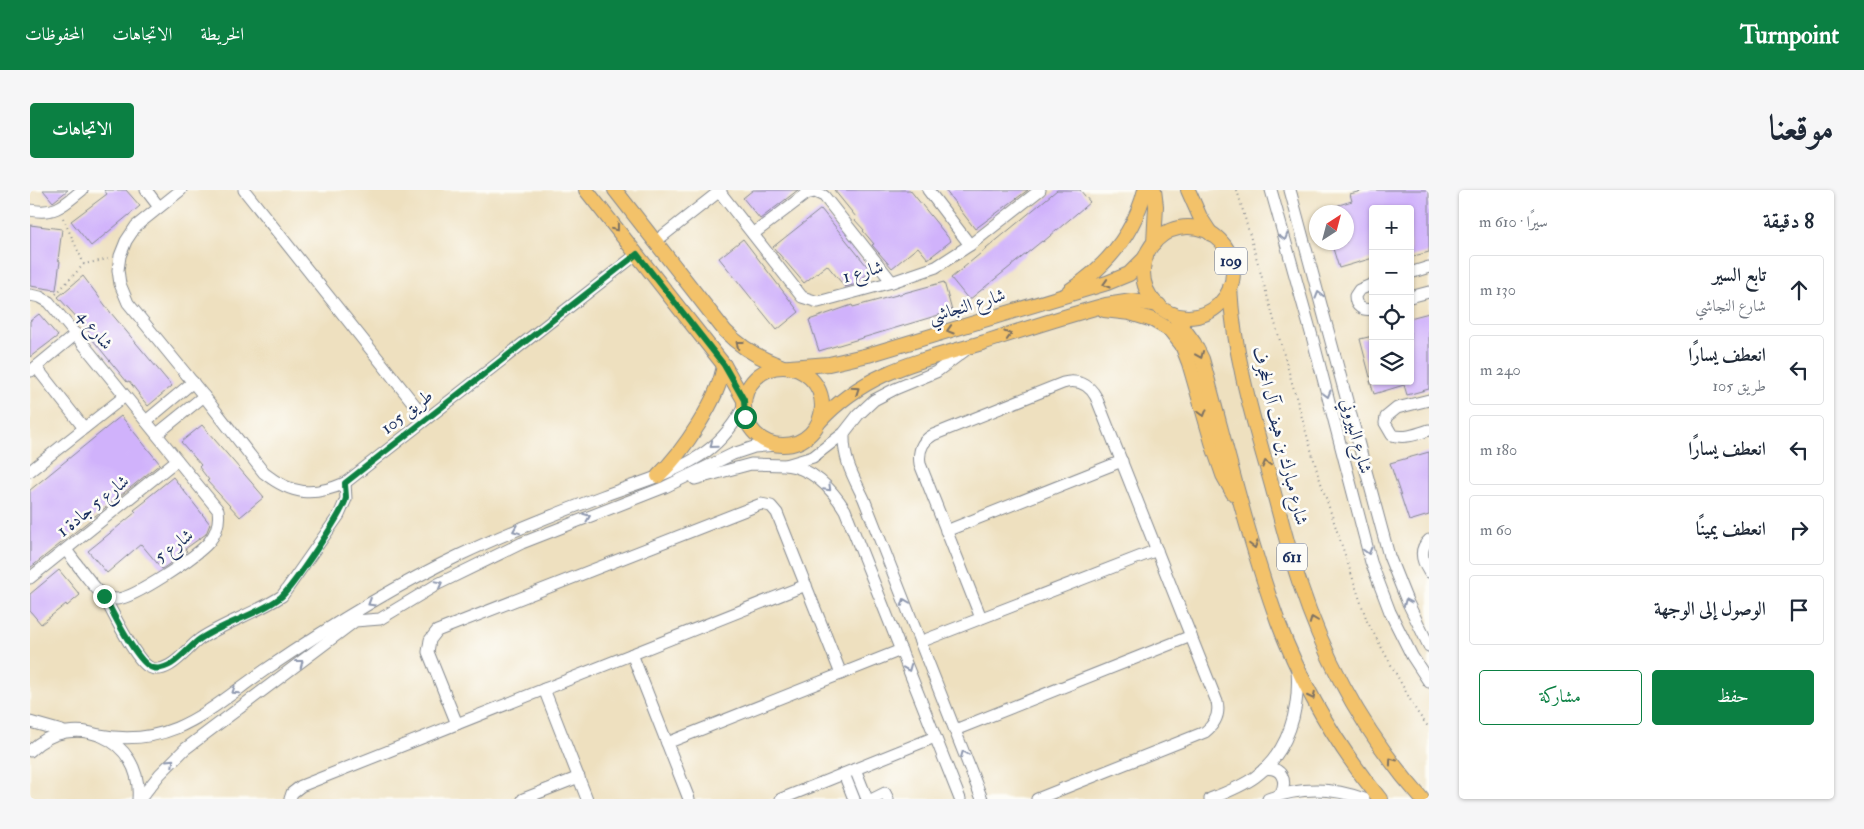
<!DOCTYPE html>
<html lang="ar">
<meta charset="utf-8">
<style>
:root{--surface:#fff;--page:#f6f6f7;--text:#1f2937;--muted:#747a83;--line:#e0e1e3;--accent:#0b8043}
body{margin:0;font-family:"IM FELL Double Pica",Amiri,serif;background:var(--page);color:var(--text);direction:rtl}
.controls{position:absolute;right:15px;top:15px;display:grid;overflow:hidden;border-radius:5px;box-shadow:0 1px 4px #0004}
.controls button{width:45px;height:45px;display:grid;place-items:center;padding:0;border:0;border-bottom:1px solid var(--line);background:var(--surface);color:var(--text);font:25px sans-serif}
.compass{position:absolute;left:1279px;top:15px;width:45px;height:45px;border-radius:50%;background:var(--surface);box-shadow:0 1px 4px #0004;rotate:36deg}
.stop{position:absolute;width:15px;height:15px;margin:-11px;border:4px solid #0b8043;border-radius:50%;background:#fff}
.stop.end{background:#0b8043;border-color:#fff;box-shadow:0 1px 5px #0008}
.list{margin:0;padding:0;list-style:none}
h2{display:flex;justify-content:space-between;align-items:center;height:65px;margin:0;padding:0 20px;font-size:21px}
h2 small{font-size:16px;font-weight:400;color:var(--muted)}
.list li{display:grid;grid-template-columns:32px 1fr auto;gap:15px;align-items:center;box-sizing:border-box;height:70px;margin:0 10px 10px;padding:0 10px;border:1px solid var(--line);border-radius:5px}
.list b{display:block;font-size:19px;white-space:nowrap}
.list p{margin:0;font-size:16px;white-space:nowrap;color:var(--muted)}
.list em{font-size:16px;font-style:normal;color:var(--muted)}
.actions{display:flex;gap:10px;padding:15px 20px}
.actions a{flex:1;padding:11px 0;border:1px solid var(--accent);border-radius:5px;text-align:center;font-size:18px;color:var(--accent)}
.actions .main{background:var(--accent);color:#fff}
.icon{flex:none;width:28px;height:28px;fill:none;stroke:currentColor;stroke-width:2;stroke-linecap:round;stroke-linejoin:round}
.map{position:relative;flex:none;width:1399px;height:609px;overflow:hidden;direction:ltr;border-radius:5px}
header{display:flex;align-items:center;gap:30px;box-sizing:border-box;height:70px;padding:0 25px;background:var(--accent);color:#fff}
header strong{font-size:24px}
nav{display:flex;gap:28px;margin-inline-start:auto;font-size:18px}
.intro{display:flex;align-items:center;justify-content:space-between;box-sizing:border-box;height:120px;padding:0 30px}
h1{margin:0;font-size:35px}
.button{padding:12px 22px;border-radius:5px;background:var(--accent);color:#fff;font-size:18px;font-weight:700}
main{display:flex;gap:30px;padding:0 30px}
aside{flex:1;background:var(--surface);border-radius:5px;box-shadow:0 1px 4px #0004}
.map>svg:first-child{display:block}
</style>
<header>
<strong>Turnpoint</strong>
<nav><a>الخريطة</a><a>الاتجاهات</a><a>المحفوظات</a></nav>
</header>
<div class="intro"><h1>موقعنا</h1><a class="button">الاتجاهات</a></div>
<main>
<aside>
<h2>8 دقيقة<small>سيرًا · 610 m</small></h2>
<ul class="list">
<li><svg class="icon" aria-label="ahead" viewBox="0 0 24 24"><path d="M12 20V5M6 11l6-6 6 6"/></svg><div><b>تابع السير</b><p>شارع النجاشي</p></div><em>130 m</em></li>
<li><svg class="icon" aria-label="left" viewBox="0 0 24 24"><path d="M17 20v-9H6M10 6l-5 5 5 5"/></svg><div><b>انعطف يسارًا</b><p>طريق 105</p></div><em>240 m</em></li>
<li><svg class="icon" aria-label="left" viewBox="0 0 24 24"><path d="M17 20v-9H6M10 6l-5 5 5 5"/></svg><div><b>انعطف يسارًا</b></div><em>180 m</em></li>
<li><svg class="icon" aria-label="right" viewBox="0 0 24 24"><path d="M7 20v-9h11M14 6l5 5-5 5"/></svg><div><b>انعطف يمينًا</b></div><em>60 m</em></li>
<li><svg class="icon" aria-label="arrive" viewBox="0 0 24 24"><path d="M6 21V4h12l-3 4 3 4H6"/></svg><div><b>الوصول إلى الوجهة</b></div></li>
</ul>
<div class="actions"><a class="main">حفظ</a><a>مشاركة</a></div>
</aside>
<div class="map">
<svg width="1399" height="609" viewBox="0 0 1399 609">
<rect width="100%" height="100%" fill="#fdfcf7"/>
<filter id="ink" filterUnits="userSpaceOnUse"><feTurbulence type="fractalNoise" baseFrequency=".02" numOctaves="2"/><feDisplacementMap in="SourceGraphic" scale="10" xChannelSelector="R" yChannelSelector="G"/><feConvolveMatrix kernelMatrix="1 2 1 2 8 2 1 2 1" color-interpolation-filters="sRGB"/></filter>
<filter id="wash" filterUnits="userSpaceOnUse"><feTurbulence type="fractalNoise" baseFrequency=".0096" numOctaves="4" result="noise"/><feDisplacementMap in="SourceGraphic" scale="20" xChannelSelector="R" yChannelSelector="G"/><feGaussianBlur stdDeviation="1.12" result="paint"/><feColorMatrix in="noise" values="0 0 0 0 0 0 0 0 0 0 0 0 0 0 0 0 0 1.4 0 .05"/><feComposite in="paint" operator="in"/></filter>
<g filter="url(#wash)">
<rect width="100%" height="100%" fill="#eee0bf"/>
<g id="blocks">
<g fill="#d0b2fb">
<polygon points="13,0 38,0 23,12"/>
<polygon points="74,0 96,0 110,16 61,56 41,31 77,4"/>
<polygon points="723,0 768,0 730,29 713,8"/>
<polygon points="804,0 880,0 921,51 898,69 888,57 862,78 842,55 844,54 833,41 834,40 824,29 826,27"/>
<polygon points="915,0 998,0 945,39"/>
<polygon points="1027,0 1050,0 1060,12 1013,52 1012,51 939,110 921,88"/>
<polygon points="1335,0 1399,0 1399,62 1380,67 1380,19 1343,19 1343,68 1309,78 1301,52 1316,52 1316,22 1292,22 1292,20 1322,11 1320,4"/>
<polygon points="791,19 841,81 823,95 815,97 797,75 774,93 743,57"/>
<polygon points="0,35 32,39 28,70 30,71 26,100 0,96"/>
<polygon points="713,49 769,122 747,140 689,68"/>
<polygon points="53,86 81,123 142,196 118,216 108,204 109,204 99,191 97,192 58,144 59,142 51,132 28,107"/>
<polygon points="914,92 922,121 789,161 779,130 822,115 823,117"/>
<polygon points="1399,123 1399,199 1377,205 1374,195 1344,204 1340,191 1380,191 1380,128"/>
<polygon points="9,124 28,146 0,167 0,131"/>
<polygon points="1343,146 1343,186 1340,187 1330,149"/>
<polygon points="91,226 130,274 0,378 0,300"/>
<polygon points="172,235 234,307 210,327 177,291 179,290 169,277 171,275 151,252"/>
<polygon points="1399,262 1399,325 1379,331 1360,273"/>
<polygon points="143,287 180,334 176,344 155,359 157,361 152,365 132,379 111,354 77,383 58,361 106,322 104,320 117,310 116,309"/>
<polygon points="29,380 50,405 37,416 36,414 11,434 0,421 0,404"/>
</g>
</g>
</g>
<g filter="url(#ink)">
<use href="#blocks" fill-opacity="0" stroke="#84888e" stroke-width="1"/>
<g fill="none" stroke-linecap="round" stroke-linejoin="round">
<defs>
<g id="minor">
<polyline points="116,0 129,17"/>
<path d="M151,0L106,36L96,51L90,66L88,80L90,94L98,113L174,206L234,283C262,305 283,307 315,293L607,64"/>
<polyline points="214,0 396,229"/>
<polyline points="898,0 940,55"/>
<polyline points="1241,0 1283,150 1341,372 1360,422 1382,466 1399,492"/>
<polyline points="1260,0 1359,366 1377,411 1399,456"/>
<polyline points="689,1 772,107 788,112 862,92 906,77 940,55 1010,0"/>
<path d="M0,20C25,25 34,15 52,0"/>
<polyline points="723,44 776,4 785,2 794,6 862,92"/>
<polyline points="625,52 691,0"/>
<polyline points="1380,83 1399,77"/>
<path d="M1343,94L1329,100L1325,106C1325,117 1333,121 1343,119"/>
<path d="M0,105L10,107L19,112L188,320C190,332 187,342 179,352C167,366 105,408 87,409C85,409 79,408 76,407C69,405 43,369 36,360"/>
<polyline points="1380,107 1399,102"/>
<polyline points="6,177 54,238"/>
<polyline points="1,181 46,144"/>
<path d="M1399,210L1367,218L1356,227L1355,233L1362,245C1375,249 1387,244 1399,240"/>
<polyline points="116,231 163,192"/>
<path d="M814,243C813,270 823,286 834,309L952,609"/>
<polyline points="127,244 174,206"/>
<path d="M756,275C782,278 802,299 815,320L930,609"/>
<polyline points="0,281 95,206"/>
<polyline points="665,289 721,274 756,275 783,267 814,243 828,225 844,210 865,199 906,182 937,159"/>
<polyline points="916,341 1092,271"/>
<path d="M1399,350C1389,359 1392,371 1399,382"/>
<polyline points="0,388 147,270"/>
<path d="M74,407C83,422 105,470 119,477C138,487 157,458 170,449C196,432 226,423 252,406L309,325L316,309L315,293"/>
<path d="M951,428L890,274C888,261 892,251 903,245L1033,193C1047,189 1059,194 1066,207L1187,512C1190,524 1185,534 1175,542L1007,609"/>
<polyline points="890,452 1127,360"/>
<polyline points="602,464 659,609"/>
<polyline points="514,499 557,609"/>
<polyline points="0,532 32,541"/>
<polyline points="427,534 398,462 400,450 407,441 731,314 741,316 747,323 811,484"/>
<polyline points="925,540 1161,446"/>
<path d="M69,545C142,559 179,519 235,480C297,438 362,397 430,365C477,343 525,324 573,306C605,294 639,285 668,267C688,255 702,238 713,218"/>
<polyline points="637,553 871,460"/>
<path d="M0,561C43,519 113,548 108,609"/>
<polyline points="825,579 837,609"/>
<path d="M1234,579C1252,576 1258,591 1250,605"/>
<polyline points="814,584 824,609"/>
<polyline points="110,609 130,584 155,559 325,431 350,429 408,394 492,353 635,297 703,264 724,257 747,255"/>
<polyline points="260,609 262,603 271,596 776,395"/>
<polyline points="493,609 549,587"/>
<polyline points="751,609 905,547"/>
<polyline points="843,609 855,603 858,609"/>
<path d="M1180,609C1195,603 1211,597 1225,587C1259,562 1270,519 1267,479"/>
<path d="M1238,609C1270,597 1302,597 1334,609"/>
</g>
<g id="major">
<polyline points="556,0 694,175 714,210"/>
<path d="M585,0L695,141C711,158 729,168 751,176"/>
<polyline points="1124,0 1126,16 1124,53"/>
<polyline points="1158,0 1170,27 1181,44"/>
<circle cx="1158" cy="82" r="45"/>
<path d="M1200,97C1203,158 1220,219 1237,278C1248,316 1257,356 1270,394C1296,473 1337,547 1392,609"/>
<path d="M1039,101C1076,77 1104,43 1115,0"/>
<polyline points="1074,120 1100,123 1123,130 1140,140 1152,155 1159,173 1184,259 1193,285 1203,303"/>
<path d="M1143,124L1164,153L1172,169C1196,256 1217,346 1248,432C1272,495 1307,556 1350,609"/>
<circle cx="753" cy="216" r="39"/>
<polyline points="760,177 799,174 838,165 1077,93 1099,84 1116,67"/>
<path d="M789,232C837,180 891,171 955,152C995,139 1035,126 1076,115L1102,111L1129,115"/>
<path d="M628,286C653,262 689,209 694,175"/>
</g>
</defs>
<use href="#minor" stroke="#84888e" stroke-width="13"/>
<use href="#major" stroke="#84888e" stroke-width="16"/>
<g stroke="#84888e" stroke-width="2" stroke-dasharray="1 4" stroke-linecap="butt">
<polyline points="1207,0 1288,284 1337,431 1387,522 1399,538"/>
<polyline points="33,28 54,74"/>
<polyline points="26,104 54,74 78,69"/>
</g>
<use href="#minor" stroke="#fff" stroke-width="11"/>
<use href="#major" stroke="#f3c26a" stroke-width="14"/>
</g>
<defs><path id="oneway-chevron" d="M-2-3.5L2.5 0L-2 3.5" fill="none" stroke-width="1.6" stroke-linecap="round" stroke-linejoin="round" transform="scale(1.25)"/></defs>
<g stroke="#7c7163">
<use href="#oneway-chevron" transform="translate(586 38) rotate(52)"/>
<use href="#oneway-chevron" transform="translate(1076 94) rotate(163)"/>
<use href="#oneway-chevron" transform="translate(920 140) rotate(163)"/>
<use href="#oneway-chevron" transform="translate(978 145) rotate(-17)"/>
<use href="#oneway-chevron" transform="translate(709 154) rotate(-142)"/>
<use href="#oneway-chevron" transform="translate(1170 165) rotate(67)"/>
<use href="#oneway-chevron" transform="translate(826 200) rotate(-34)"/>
<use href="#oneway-chevron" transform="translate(1173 223) rotate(74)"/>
<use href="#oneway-chevron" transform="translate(1236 274) rotate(-106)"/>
<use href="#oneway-chevron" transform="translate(1224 355) rotate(74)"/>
<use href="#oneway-chevron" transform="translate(1283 430) rotate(-111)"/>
<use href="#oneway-chevron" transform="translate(1282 506) rotate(63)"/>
<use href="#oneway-chevron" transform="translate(1362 571) rotate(-126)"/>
</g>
<g stroke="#8d97ae">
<use href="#oneway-chevron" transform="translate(1254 47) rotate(74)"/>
<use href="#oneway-chevron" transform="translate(1289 105) rotate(-106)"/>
<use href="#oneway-chevron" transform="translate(1297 204) rotate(75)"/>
<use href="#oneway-chevron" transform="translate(683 255) rotate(140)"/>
<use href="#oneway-chevron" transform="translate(798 298) rotate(45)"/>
<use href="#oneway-chevron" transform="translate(557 327) rotate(-21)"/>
<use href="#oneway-chevron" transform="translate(486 340) rotate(158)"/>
<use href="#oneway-chevron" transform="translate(1338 361) rotate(75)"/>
<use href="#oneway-chevron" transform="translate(409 394) rotate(-28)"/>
<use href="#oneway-chevron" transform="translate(875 412) rotate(-111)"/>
<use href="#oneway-chevron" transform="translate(1377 412) rotate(-114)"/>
<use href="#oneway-chevron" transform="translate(341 413) rotate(149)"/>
<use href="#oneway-chevron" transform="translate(270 473) rotate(-37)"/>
<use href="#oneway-chevron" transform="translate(878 478) rotate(68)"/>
<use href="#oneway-chevron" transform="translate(205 501) rotate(146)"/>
<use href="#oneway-chevron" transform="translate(934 564) rotate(-112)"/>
<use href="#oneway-chevron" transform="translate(141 572) rotate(-44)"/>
</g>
</g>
<g fill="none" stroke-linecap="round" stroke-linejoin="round" filter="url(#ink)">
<path stroke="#0b8043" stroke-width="6" d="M74,406C82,421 108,475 123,478C142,482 156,459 170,449C193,433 230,424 251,407C262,397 314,322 316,308C316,304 315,298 315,293L607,64L694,175L714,210L715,227"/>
</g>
<g text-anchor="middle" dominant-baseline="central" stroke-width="5" stroke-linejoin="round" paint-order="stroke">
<g fill="#fdfcf7" stroke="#5f6c8c" stroke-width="1">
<rect x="1185" y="57.5" width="32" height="27" rx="4"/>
<rect x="1247" y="353.5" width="30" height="27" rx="4"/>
</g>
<g font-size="16" font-weight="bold" fill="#1b2f5e">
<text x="1201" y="71">109</text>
<text x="1262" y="367">611</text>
</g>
<g font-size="18" fill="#1b2f5e" stroke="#fdfcf7">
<text transform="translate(833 82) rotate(-15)">شارع 1</text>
<text transform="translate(937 116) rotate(-17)">شارع النجاشي</text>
<text transform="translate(65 140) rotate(51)">شارع 4</text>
<text transform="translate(377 222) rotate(-38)">طريق 105</text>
<text transform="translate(1250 246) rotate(76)">شارع مبارك بن هيف آل الحجرف</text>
<text transform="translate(1326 246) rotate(75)">شارع البيروني</text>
<text transform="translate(63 316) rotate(-39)">شارع 5 جادة 1</text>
<text transform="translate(144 356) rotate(-37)">شارع 5</text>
</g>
</g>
</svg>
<div class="controls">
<button>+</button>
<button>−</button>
<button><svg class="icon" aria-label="locate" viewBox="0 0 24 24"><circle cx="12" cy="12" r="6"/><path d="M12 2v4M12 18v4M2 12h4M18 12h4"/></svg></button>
<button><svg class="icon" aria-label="layers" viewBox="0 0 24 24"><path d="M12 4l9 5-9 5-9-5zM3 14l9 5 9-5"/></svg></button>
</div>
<svg class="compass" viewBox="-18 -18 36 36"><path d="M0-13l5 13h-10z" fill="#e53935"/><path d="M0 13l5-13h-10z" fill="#747a83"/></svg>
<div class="stop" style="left:715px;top:227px"></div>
<div class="stop end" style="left:74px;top:406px"></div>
</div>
</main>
